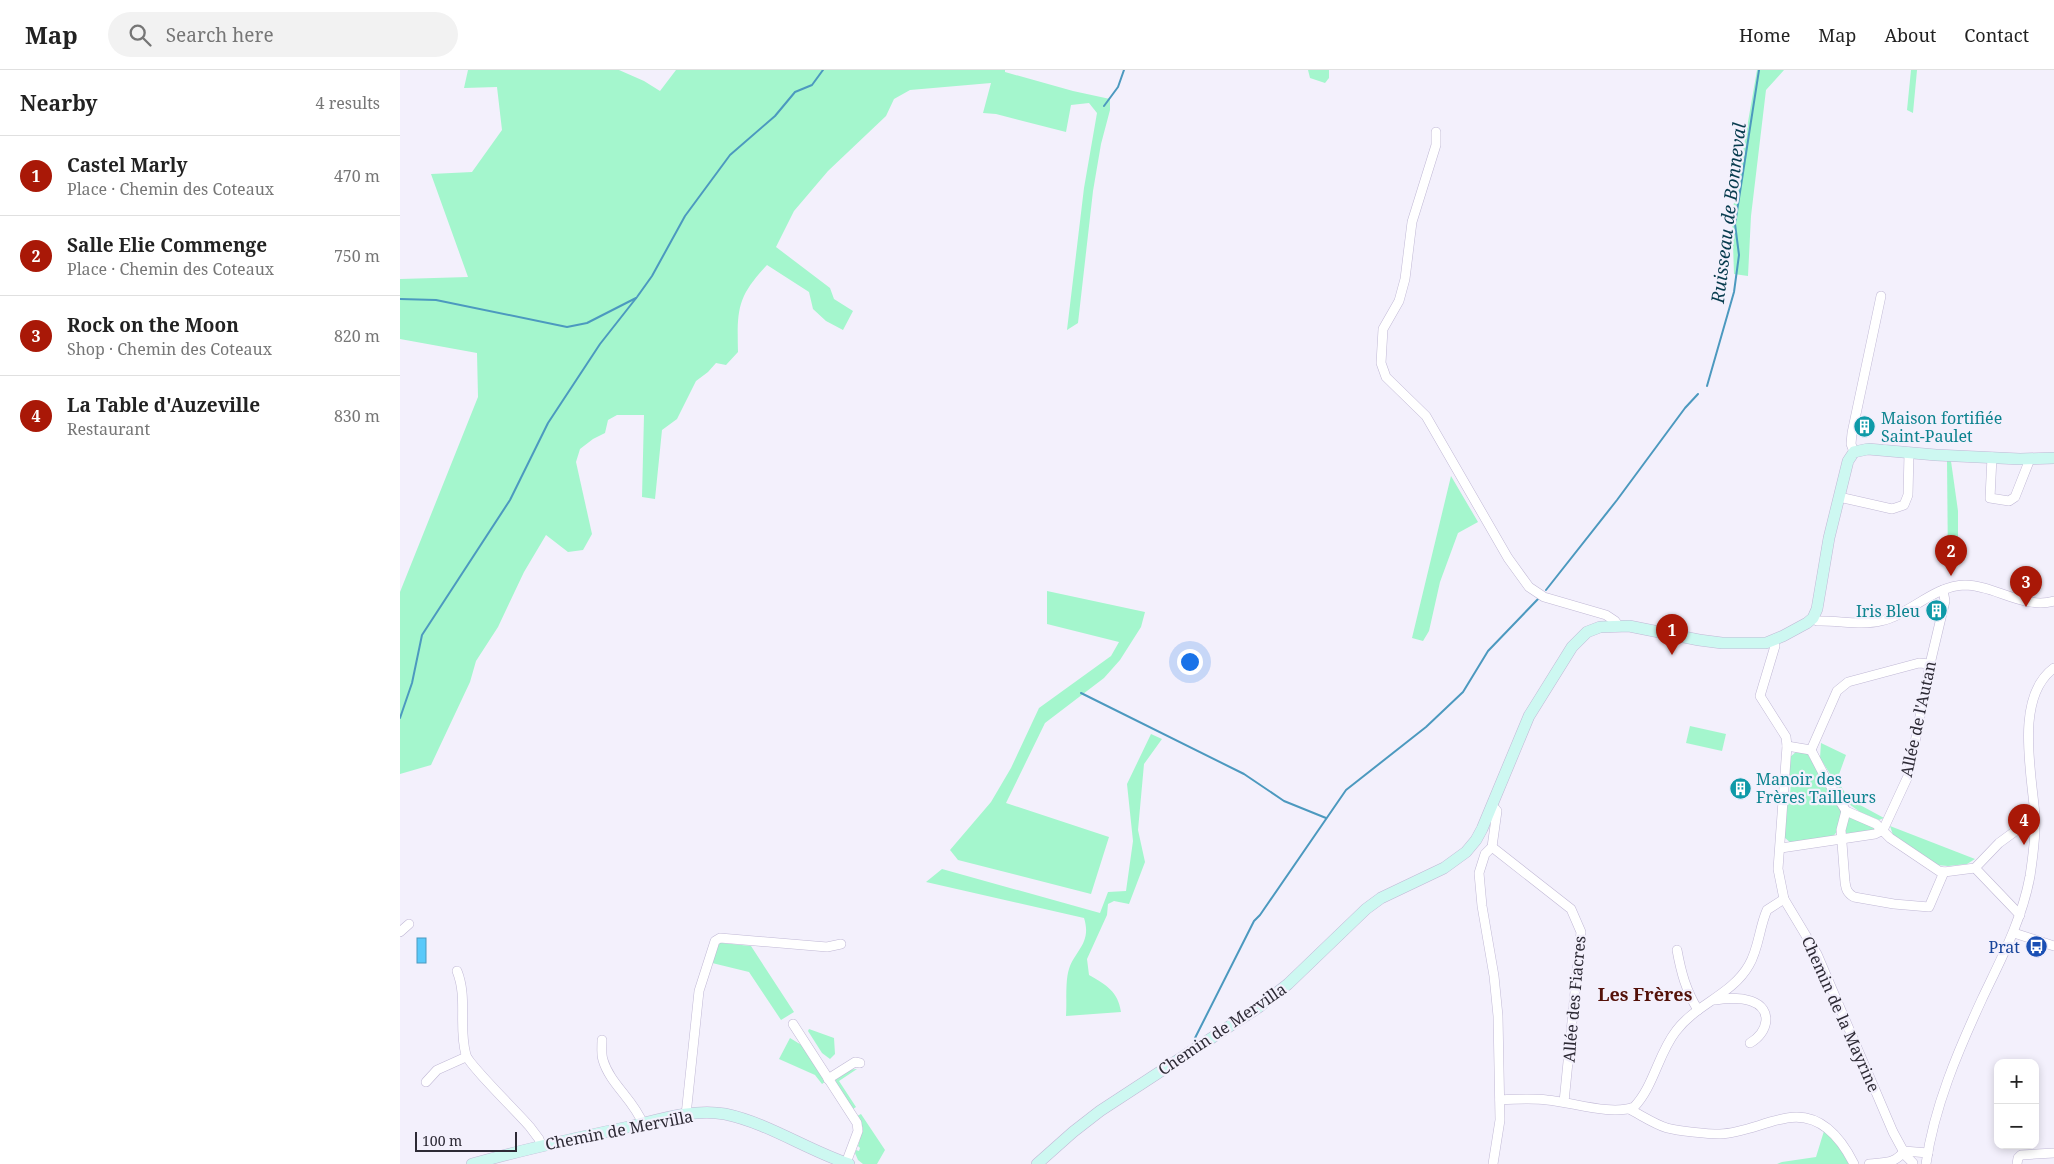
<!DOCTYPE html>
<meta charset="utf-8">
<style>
:root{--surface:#fff;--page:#f2f2f2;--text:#222;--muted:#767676;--line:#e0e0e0;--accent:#a91807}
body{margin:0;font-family:"Noto Serif",serif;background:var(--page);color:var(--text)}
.controls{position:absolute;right:15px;bottom:15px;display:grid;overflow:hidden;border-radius:10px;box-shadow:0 2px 8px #0003}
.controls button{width:45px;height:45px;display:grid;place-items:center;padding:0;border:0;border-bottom:1px solid var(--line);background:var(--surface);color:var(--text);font:25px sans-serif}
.scale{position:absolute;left:15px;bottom:12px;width:102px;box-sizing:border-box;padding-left:5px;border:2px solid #2d2a35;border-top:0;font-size:14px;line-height:18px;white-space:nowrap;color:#2d2a35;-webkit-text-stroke:4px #f3f0fc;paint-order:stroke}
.you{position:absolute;left:789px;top:591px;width:18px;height:18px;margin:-12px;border:4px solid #fff;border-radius:50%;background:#1a73e8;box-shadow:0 0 0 8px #1a73e833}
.badge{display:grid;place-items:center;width:32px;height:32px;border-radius:50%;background:var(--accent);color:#fff;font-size:16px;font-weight:700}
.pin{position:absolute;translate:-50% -41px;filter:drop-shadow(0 1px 2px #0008)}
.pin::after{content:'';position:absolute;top:26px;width:18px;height:15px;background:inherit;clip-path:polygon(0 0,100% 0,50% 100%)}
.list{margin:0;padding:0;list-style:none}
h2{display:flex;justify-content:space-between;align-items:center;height:65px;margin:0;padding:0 20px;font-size:21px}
h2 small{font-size:16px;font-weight:400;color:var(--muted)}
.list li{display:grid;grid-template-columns:32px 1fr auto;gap:15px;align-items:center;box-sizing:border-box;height:80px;padding:0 20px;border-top:1px solid var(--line)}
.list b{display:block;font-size:19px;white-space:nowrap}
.list p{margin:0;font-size:16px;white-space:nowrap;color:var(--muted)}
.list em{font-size:16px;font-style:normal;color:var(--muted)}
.icon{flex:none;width:28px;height:28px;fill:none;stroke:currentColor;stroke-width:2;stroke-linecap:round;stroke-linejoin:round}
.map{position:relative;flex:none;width:1654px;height:1094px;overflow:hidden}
header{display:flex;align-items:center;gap:30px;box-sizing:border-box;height:70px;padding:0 25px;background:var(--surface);border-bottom:1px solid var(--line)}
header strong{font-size:24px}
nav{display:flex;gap:28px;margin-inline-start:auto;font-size:18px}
.search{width:350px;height:45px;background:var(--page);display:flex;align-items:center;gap:12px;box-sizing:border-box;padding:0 18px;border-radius:28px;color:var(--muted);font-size:19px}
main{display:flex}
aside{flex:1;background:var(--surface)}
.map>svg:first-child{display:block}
</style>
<header>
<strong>Map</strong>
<div class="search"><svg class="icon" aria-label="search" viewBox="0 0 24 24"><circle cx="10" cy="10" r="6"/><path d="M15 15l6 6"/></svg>Search here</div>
<nav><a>Home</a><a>Map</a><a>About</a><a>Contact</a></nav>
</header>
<main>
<aside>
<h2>Nearby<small>4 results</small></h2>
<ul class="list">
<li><span class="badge">1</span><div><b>Castel Marly</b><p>Place · Chemin des Coteaux</p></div><em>470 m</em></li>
<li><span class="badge">2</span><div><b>Salle Elie Commenge</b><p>Place · Chemin des Coteaux</p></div><em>750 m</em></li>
<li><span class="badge">3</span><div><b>Rock on the Moon</b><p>Shop · Chemin des Coteaux</p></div><em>820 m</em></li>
<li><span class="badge">4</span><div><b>La Table d'Auzeville</b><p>Restaurant</p></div><em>830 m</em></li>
</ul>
</aside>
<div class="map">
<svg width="1654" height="1094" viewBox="0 0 1654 1094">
<rect width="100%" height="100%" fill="#f3f0fc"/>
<g fill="#a4f6cd">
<path d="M68,0H219L244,11L260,21L276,0H605V2L673,21L710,29V40L701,74L693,121L678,253L667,260L684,118L697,43L689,33L671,35L666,62L596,44L583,43L591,13L510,20L494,29L486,46L428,101L394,141L376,177L430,218L434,229L453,241L443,260L426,251L413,239L409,222L367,195C337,227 337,239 338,282L326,295L316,293L308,302L296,311L277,349L262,360L255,429L242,427L244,345H217L208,350L205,363L193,369L180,379L176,392L192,464L183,480L168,482L146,465L124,502L98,557L76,591L70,612L31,695L0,704V522L78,327L77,283L0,269V209L68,207L31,104L72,102L102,60L97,17L64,18Z"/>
<polygon points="908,0 929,0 929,8 925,13 910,8"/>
<polygon points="1357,0 1384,0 1366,20 1351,146 1348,206 1334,204 1332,144"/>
<polygon points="1511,0 1517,0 1513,43 1507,40"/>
<polygon points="1547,391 1551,391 1558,441 1558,496 1548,497"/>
<polygon points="1051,406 1078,452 1058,463 1040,512 1029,561 1023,571 1012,568"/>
<polygon points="647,521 745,542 741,557 720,590 704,608 645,653 606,733 709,767 691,824 558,790 550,780 591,732 611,698 639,638 711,586 719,572 647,554"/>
<polygon points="1290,656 1326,664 1322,681 1286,673"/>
<path d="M751,664L762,669L744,694L738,760L745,792L729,834L714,831L708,834L707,845L687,889L689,905C706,915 718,921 721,942L666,946C667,933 665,911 669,899C675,880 692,873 684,848L526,812L542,799L700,843L708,822L726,821L733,771L727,714Z"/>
<polygon points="1421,673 1446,685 1437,710 1449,729 1484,748 1479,750 1460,742 1449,734 1420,688"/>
<polygon points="1397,681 1406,682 1408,685 1442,741 1438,760 1432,768 1392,774 1384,767 1386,730 1390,727 1391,709 1388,707 1389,688"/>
<polygon points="1449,746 1474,757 1474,760 1450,766 1445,764 1445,750"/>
<polygon points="1490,756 1575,789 1567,794 1548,796 1536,795 1494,768"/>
<polygon points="322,869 322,873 351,876 394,942 381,950 349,902 308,892 316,872"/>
<polygon points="409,959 434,968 435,984 430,989 422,983 408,961"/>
<polygon points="390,968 403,976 426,1011 422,1014 415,1005 379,989"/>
<polygon points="457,999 439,1011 456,1037 453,1039 435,1012 436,1007 446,1000"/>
<polygon points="461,1044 485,1080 477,1094 463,1094 458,1090 455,1083 456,1080 459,1081 460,1078 458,1076 463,1058 457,1046"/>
<polygon points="1424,1061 1430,1062 1450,1094 1377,1094 1382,1092 1416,1087"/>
</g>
<rect fill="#59c9fa" stroke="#4c99bf" x="17" y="868" width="9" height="25"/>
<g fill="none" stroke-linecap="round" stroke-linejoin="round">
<g stroke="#4c99bf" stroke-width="2">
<polyline points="704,36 718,17 724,0"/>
<polyline points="0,229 36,230 167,257 187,253 236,228"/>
<polyline points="1307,316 1334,222 1339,185 1335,154 1359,0"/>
<polyline points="1146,520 1217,430 1285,338 1298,324"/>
<polyline points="681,623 844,704 884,731 926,748"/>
<polyline points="0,648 12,613 22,565 110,430 148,353 200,274 237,227 252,206 285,146 330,85 375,46 395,22 412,15 423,0"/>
<polyline points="794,970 854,851 860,845 946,720 1026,657 1063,622 1088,581 1138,529"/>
</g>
<defs>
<g id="street">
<polyline points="1036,62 1036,75 1012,152 1005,209 999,231 983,259 981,293 986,307 1026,346 1108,488 1129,517 1144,527 1206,545 1215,551 1218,555"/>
<polyline points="1454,382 1451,374 1452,363 1481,226"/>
<polyline points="1592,387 1590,428 1609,431 1615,427 1630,389"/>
<polyline points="1439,427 1492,439 1504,435 1508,425 1509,383"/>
<path d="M1413,548L1417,551C1437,550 1461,556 1481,551C1511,544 1533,516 1565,515C1594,515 1625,540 1654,531"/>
<polyline points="1374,570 1375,576 1360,626 1386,667 1387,676 1378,799 1384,829 1417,884 1493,1062 1506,1086 1513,1093"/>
<polyline points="1387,676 1411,680"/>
<polyline points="1411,680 1425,707 1446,741 1476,754 1490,768 1539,801 1544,802 1575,798 1599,773 1625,754 1635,751"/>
<polyline points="1411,680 1437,621 1448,612 1519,593 1530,594"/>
<polyline points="1092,735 1097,741 1092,777 1085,784 1079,803 1082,836 1094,906 1098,946 1100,1050 1093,1094"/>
<path d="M1446,741L1441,760L1445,812C1446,819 1447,823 1454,827L1494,834L1529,837L1544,802"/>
<polyline points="1092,777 1171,839 1181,862 1164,1032"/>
<polyline points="1381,778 1475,764 1483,760 1509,704 1530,594 1545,531 1543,520"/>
<polyline points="1575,798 1620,845"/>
<polyline points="0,862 9,854"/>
<polyline points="1614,863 1654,876"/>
<path d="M1277,880C1281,902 1286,921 1298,940"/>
<path d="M57,901C68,928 58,957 66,985C69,995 120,1045 130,1057L139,1069L141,1075"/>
<path d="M1315,930C1328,928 1339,927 1351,931C1374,939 1368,963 1350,973"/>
<polyline points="393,954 457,1053 458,1061 446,1093"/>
<path d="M202,970C202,976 201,984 203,990C210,1014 234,1030 243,1054"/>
<polyline points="428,1009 455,992 460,993"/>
<polyline points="26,1012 37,1000 66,987"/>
<path d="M1100,1030C1116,1029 1132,1028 1147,1030C1172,1032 1211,1046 1234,1037C1254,1016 1258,984 1276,961C1296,934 1332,925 1349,895C1359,878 1359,858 1367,840L1384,829"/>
<path d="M1229,1039C1241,1045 1254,1054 1267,1058C1278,1061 1307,1064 1320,1064C1343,1063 1364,1052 1387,1048C1420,1042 1441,1068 1454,1094"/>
<polyline points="286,1045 299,921 315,871 320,868 427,877 441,874"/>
<path d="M1469,1094C1485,1092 1495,1094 1504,1081L1528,1083"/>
<path d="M1526,1094C1534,1037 1558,981 1582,929C1601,889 1622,850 1630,806C1633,786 1636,766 1635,746C1632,704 1614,627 1654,598"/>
<polyline points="1617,1094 1618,1088 1621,1085 1654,1083"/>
</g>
<g id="secondary">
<path d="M72,1094C124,1079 176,1068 228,1057C258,1050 294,1038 325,1044C368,1053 407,1080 449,1094"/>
<polyline points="637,1094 673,1062 700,1041 859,937 888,914 966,839 981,828 1044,798 1066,782 1076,770 1082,759 1129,646 1172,577 1187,562 1200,557 1229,556 1299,570 1322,573 1366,573 1383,566 1407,553 1413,548 1417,539 1429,468 1448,391 1454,382 1468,379 1536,385 1620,389 1654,388"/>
</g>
</defs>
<use href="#street" stroke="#c0b8d5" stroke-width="10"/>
<use href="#secondary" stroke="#c0b8d5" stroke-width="12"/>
<use href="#street" stroke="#fff" stroke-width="9"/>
<use href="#secondary" stroke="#cdf8f1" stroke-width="11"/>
</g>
<defs>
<symbol id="building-disc" viewBox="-11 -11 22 22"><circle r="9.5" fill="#0f9aa8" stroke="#f3f0fc"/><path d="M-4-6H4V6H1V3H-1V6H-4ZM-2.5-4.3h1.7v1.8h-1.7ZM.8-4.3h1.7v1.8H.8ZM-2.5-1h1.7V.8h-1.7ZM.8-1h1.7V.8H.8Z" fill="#fff"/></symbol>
<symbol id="bus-disc" viewBox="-11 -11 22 22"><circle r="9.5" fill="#1a4fb4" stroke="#f3f0fc"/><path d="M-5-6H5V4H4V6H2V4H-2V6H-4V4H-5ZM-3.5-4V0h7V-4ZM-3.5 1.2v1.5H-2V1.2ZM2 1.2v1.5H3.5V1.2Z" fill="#fff"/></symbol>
</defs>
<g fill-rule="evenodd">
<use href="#building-disc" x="1452" y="344" width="25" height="25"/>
<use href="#building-disc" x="1524" y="528" width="25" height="25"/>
<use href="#building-disc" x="1328" y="706" width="25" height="25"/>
<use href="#bus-disc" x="1624" y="864" width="25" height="25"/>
</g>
<g text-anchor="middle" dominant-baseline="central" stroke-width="4.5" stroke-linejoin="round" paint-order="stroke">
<g font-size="16" fill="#0d838f" stroke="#f3f0fc" text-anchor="start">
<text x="1481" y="348">Maison fortifiée<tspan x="1481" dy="18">Saint-Paulet</tspan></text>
<text x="1520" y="541" text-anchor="end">Iris Bleu</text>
<text x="1356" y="709">Manoir des<tspan x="1356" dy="18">Frères Tailleurs</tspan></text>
</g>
<g font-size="16" fill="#2d2a35" stroke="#f3f0fc">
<text transform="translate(1518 649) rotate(-78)">Allée de l'Autan</text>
<text transform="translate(1174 929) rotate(-85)">Allée des Fiacres</text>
<text transform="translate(1441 944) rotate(66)">Chemin de la Mayrine</text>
<text transform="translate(822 959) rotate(-34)">Chemin de Mervilla</text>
<text transform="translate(219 1060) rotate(-11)">Chemin de Mervilla</text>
</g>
<g font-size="16" fill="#164399" stroke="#f3f0fc" text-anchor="end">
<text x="1620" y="877">Prat</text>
</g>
<g font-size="18" font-style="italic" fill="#073b4e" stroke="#f3f0fc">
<text transform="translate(1328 143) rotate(-83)">Ruisseau de Bonneval</text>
</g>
<g font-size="18" font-weight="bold" fill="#541109" stroke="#f3f0fc">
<text x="1245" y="924">Les Frères</text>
</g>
</g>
</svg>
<div class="controls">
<button>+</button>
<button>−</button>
</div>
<div class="scale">100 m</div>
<div class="you"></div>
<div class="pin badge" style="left:1272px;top:585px">1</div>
<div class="pin badge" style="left:1551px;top:506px">2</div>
<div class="pin badge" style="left:1626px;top:537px">3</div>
<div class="pin badge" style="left:1624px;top:775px">4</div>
</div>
</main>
